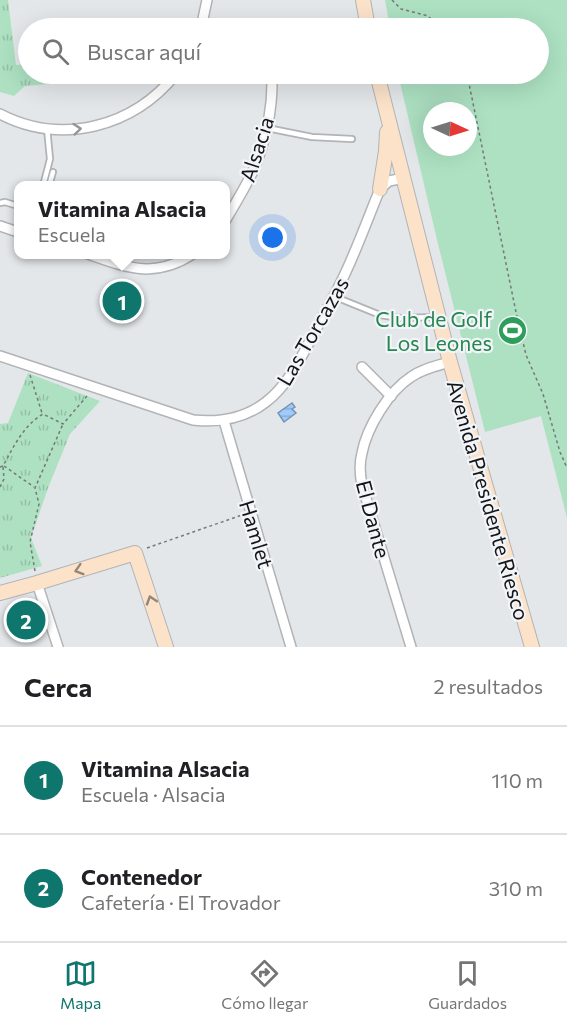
<!DOCTYPE html>
<html lang="es">
<meta charset="utf-8">
<style>
:root{--surface:#fff;--page:#f6f6f6;--text:#202124;--muted:#757577;--line:#e0e0e0;--accent:#0f766e}
body{margin:0;font-family:Commissioner,sans-serif;background:var(--page);color:var(--text)}
.compass{position:absolute;left:423px;top:102px;width:54px;height:54px;border-radius:50%;background:var(--surface);box-shadow:0 6px 24px #0002;rotate:94deg}
.you{position:absolute;left:273px;top:238px;width:21px;height:21px;margin:-15px;border:4px solid #fff;border-radius:50%;background:#1a73e8;box-shadow:0 0 0 9px #1a73e833}
.badge{display:grid;place-items:center;width:39px;height:39px;border-radius:50%;background:var(--accent);color:#fff;font-size:20px;font-weight:700}
.pin{position:absolute;translate:-50% -50%;border:3px solid #fff;box-shadow:0 2px 6px #0006}
.popup{position:absolute;left:14px;top:181px;width:216px;height:78px;box-sizing:border-box;display:grid;place-content:center;border-radius:12px;background:var(--surface);filter:drop-shadow(0 2px 4px #0005);font-size:20px;white-space:nowrap;color:var(--muted)}
.popup b{font-size:22px;color:var(--text)}
.popup::after{content:'';position:absolute;left:50%;top:100%;margin-left:-12px;border:12px solid transparent;border-top-color:var(--surface)}
.list{margin:0;padding:0;list-style:none}
h2{display:flex;justify-content:space-between;align-items:center;height:78px;margin:0;padding:0 24px;font-size:26px}
h2 small{font-size:20px;font-weight:400;color:var(--muted)}
.list li{display:grid;grid-template-columns:39px 1fr auto;gap:18px;align-items:center;box-sizing:border-box;height:108px;padding:0 24px;border-top:2px solid var(--line)}
.list b{display:block;font-size:22px;white-space:nowrap}
.list p{margin:0;font-size:20px;white-space:nowrap;color:var(--muted)}
.list em{font-size:20px;font-style:normal;color:var(--muted)}
.icon{flex:none;width:33px;height:33px;fill:none;stroke:currentColor;stroke-width:2;stroke-linecap:round;stroke-linejoin:round}
.map{position:relative;flex:none;width:567px;height:647px;overflow:hidden}
.search{position:absolute;background:var(--surface);box-shadow:0 6px 24px #0002;left:18px;right:18px;top:18px;height:66px;display:flex;align-items:center;gap:15px;box-sizing:border-box;padding:0 21px;border-radius:33px;color:var(--muted);font-size:22px}
.sheet{height:294px;background:var(--surface)}
nav{display:flex;justify-content:space-around;align-items:center;box-sizing:border-box;height:84px;border-top:2px solid var(--line);background:var(--surface);font-size:16px;color:var(--muted)}
nav a{display:grid;justify-items:center;gap:3px}
nav .on{color:var(--accent)}
.map>svg:first-child{display:block}
</style>
<div class="map">
<svg width="567" height="647" viewBox="0 0 567 647">
<defs>
<pattern id="park-tufts" width="24" height="20" patternUnits="userSpaceOnUse" patternTransform="scale(1.5)"><rect width="24" height="20" fill="#ade1c2"/><path d="M3 7l-1-3M5 7V3M7 7l1-3M15 17l-1-3M17 17v-4M19 17l1-3" fill="none" stroke="#94c0a6"/></pattern>
<pattern id="water-rules" width="6" height="5" patternUnits="userSpaceOnUse" patternTransform="scale(1.5)"><rect width="6" height="5" fill="#9fcaf9"/><path d="M0 2.5h6" fill="none" stroke="#88add5"/></pattern>
</defs>
<rect width="100%" height="100%" fill="#e4e7ea"/>
<g fill="url(#park-tufts)">
<polygon points="0,0 8,0 16,65 28,64 28,74 60,74 60,83 25,86 14,96 0,92"/>
<polygon points="28,373 100,401 70,434 48,488 31,538 42,566 0,578 0,424 8,423"/>
</g>
<path fill="#ade1c2" fill-rule="evenodd" d="M385,0H567V518L541,416L485,432L438,244L398,74H538V28H390ZM432,111H468V147H432Z"/>
<polygon fill="url(#water-rules)" stroke="#7594b5" stroke-width="1.5" points="292,403 295,407 292,409 296,413 284,422 278,413"/>
<g fill="none" stroke-linecap="round" stroke-linejoin="round">
<defs>
<g id="lane">
<polyline points="267,128 312,137 352,139"/>
<polyline points="43,186 50,159 47,128"/>
<polyline points="49,186 53,172"/>
<polyline points="0,203 5,202 18,206"/>
<polyline points="333,296 380,315 400,318 438,317"/>
</g>
<g id="street">
<polyline points="201,28 207,0"/>
<path d="M0,114C62,146 133,127 176,74"/>
<path d="M225,221C235,204 245,188 253,171C266,141 273,106 272,74"/>
<polyline points="0,226 18,232"/>
<path d="M88,254C128,268 154,279 193,254"/>
<path d="M0,356L193,420C220,423 244,419 266,402C288,385 301,358 313,335C323,316 334,297 343,278C357,249 368,218 380,189L389,181L404,178"/>
<polyline points="362,367 391,396"/>
<polyline points="224,421 291,647"/>
<polyline points="37,583 58,647"/>
<path d="M411,647L362,485C360,475 359,464 362,453C367,427 389,391 411,377C422,369 436,366 450,362"/>
</g>
<g id="secondary">
<polyline points="363,0 368,28"/>
<polyline points="377,74 450,362 532,647"/>
<polyline points="380,189 386,151 387,132"/>
<polyline points="0,593 37,583 135,553 166,647"/>
</g>
</defs>
<use href="#lane" stroke="#b1b4b7" stroke-width="8"/>
<use href="#street" stroke="#b1b4b7" stroke-width="12"/>
<use href="#secondary" stroke="#b1b4b7" stroke-width="16"/>
<g stroke="#76787a" stroke-width="1.5" stroke-dasharray="3 3" stroke-linecap="butt">
<polyline points="392,0 401,9 428,16 441,28"/>
<polyline points="467,74 516,312 526,355 543,394 560,452 567,468"/>
<polyline points="30,375 42,413"/>
<polyline points="4,466 34,487"/>
<path d="M0,467L3,466C14,446 23,426 43,414L63,424L87,396"/>
<polyline points="0,487 4,479 3,466"/>
<polyline points="147,548 242,515"/>
<polyline points="35,571 30,542 39,504 35,488 63,424"/>
</g>
<use href="#lane" stroke="#fff" stroke-width="4.5"/>
<use href="#street" stroke="#fff" stroke-width="9"/>
<use href="#secondary" stroke="#fce2c9" stroke-width="14"/>
</g>
<defs><path id="oneway-chevron" d="M-2-3.5L2.5 0L-2 3.5" fill="none" stroke-width="1.6" stroke-linecap="round" stroke-linejoin="round" transform="scale(1.5)"/></defs>
<use stroke="#959696" href="#oneway-chevron" transform="translate(77 129) rotate(-6)"/>
<g stroke="#948678">
<use href="#oneway-chevron" transform="translate(79 570) rotate(163)"/>
<use href="#oneway-chevron" transform="translate(151 600) rotate(-108)"/>
</g>
<defs>
<symbol id="stadium-disc" viewBox="-11 -11 22 22"><circle r="9.5" fill="#2e9e5b" stroke="#f1f4f8"/><path d="M0-5a6.5 5 0 1 0 0 10a6.5 5 0 1 0 0-10ZM-3.5-1.8h7v3.6h-7Z" fill="#fff"/></symbol>
</defs>
<g fill-rule="evenodd">
<use href="#stadium-disc" x="496" y="314" width="33" height="33"/>
</g>
<g text-anchor="middle" dominant-baseline="central" stroke-width="4.5" stroke-linejoin="round" paint-order="stroke">
<g font-size="21" fill="#141516" stroke="#f1f4f8">
<text transform="translate(256 149) rotate(-72)">Alsacia</text>
<text transform="translate(312 331) rotate(-60)">Las Torcazas</text>
<text transform="translate(489 500) rotate(74)">Avenida Presidente Riesco</text>
<text transform="translate(374 519) rotate(75)">El Dante</text>
<text transform="translate(257 534) rotate(73)">Hamlet</text>
</g>
<g font-size="21" fill="#27864d" stroke="#f1f4f8" text-anchor="end">
<text x="492" y="318">Club de Golf<tspan x="492" dy="24">Los Leones</tspan></text>
</g>
</g>
</svg>
<svg class="compass" viewBox="-18 -18 36 36"><path d="M0-13l5 13h-10z" fill="#e53935"/><path d="M0 13l5-13h-10z" fill="#757577"/></svg>
<div class="you"></div>
<div class="pin badge" style="left:122px;top:301px">1</div>
<div class="popup"><b>Vitamina Alsacia</b>Escuela</div>
<div class="pin badge" style="left:26px;top:620px">2</div>
<div class="search"><svg class="icon" aria-label="search" viewBox="0 0 24 24"><circle cx="10" cy="10" r="6"/><path d="M15 15l6 6"/></svg>Buscar aquí</div>
</div>
<section class="sheet">
<h2>Cerca<small>2 resultados</small></h2>
<ul class="list">
<li><span class="badge">1</span><div><b>Vitamina Alsacia</b><p>Escuela · Alsacia</p></div><em>110 m</em></li>
<li><span class="badge">2</span><div><b>Contenedor</b><p>Cafetería · El Trovador</p></div><em>310 m</em></li>
</ul>
</section>
<nav>
<a class="on"><svg class="icon" aria-label="map" viewBox="0 0 24 24"><path d="M3 6l6-2 6 2 6-2v14l-6 2-6-2-6 2zM9 4v14M15 6v14"/></svg>Mapa</a>
<a><svg class="icon" aria-label="directions" viewBox="0 0 24 24"><path d="M12 3l9 9-9 9-9-9zM9 14v-3h6M13 9l2 2-2 2"/></svg>Cómo llegar</a>
<a><svg class="icon" aria-label="saved" viewBox="0 0 24 24"><path d="M7 4h10v16l-5-4-5 4z"/></svg>Guardados</a>
</nav>
